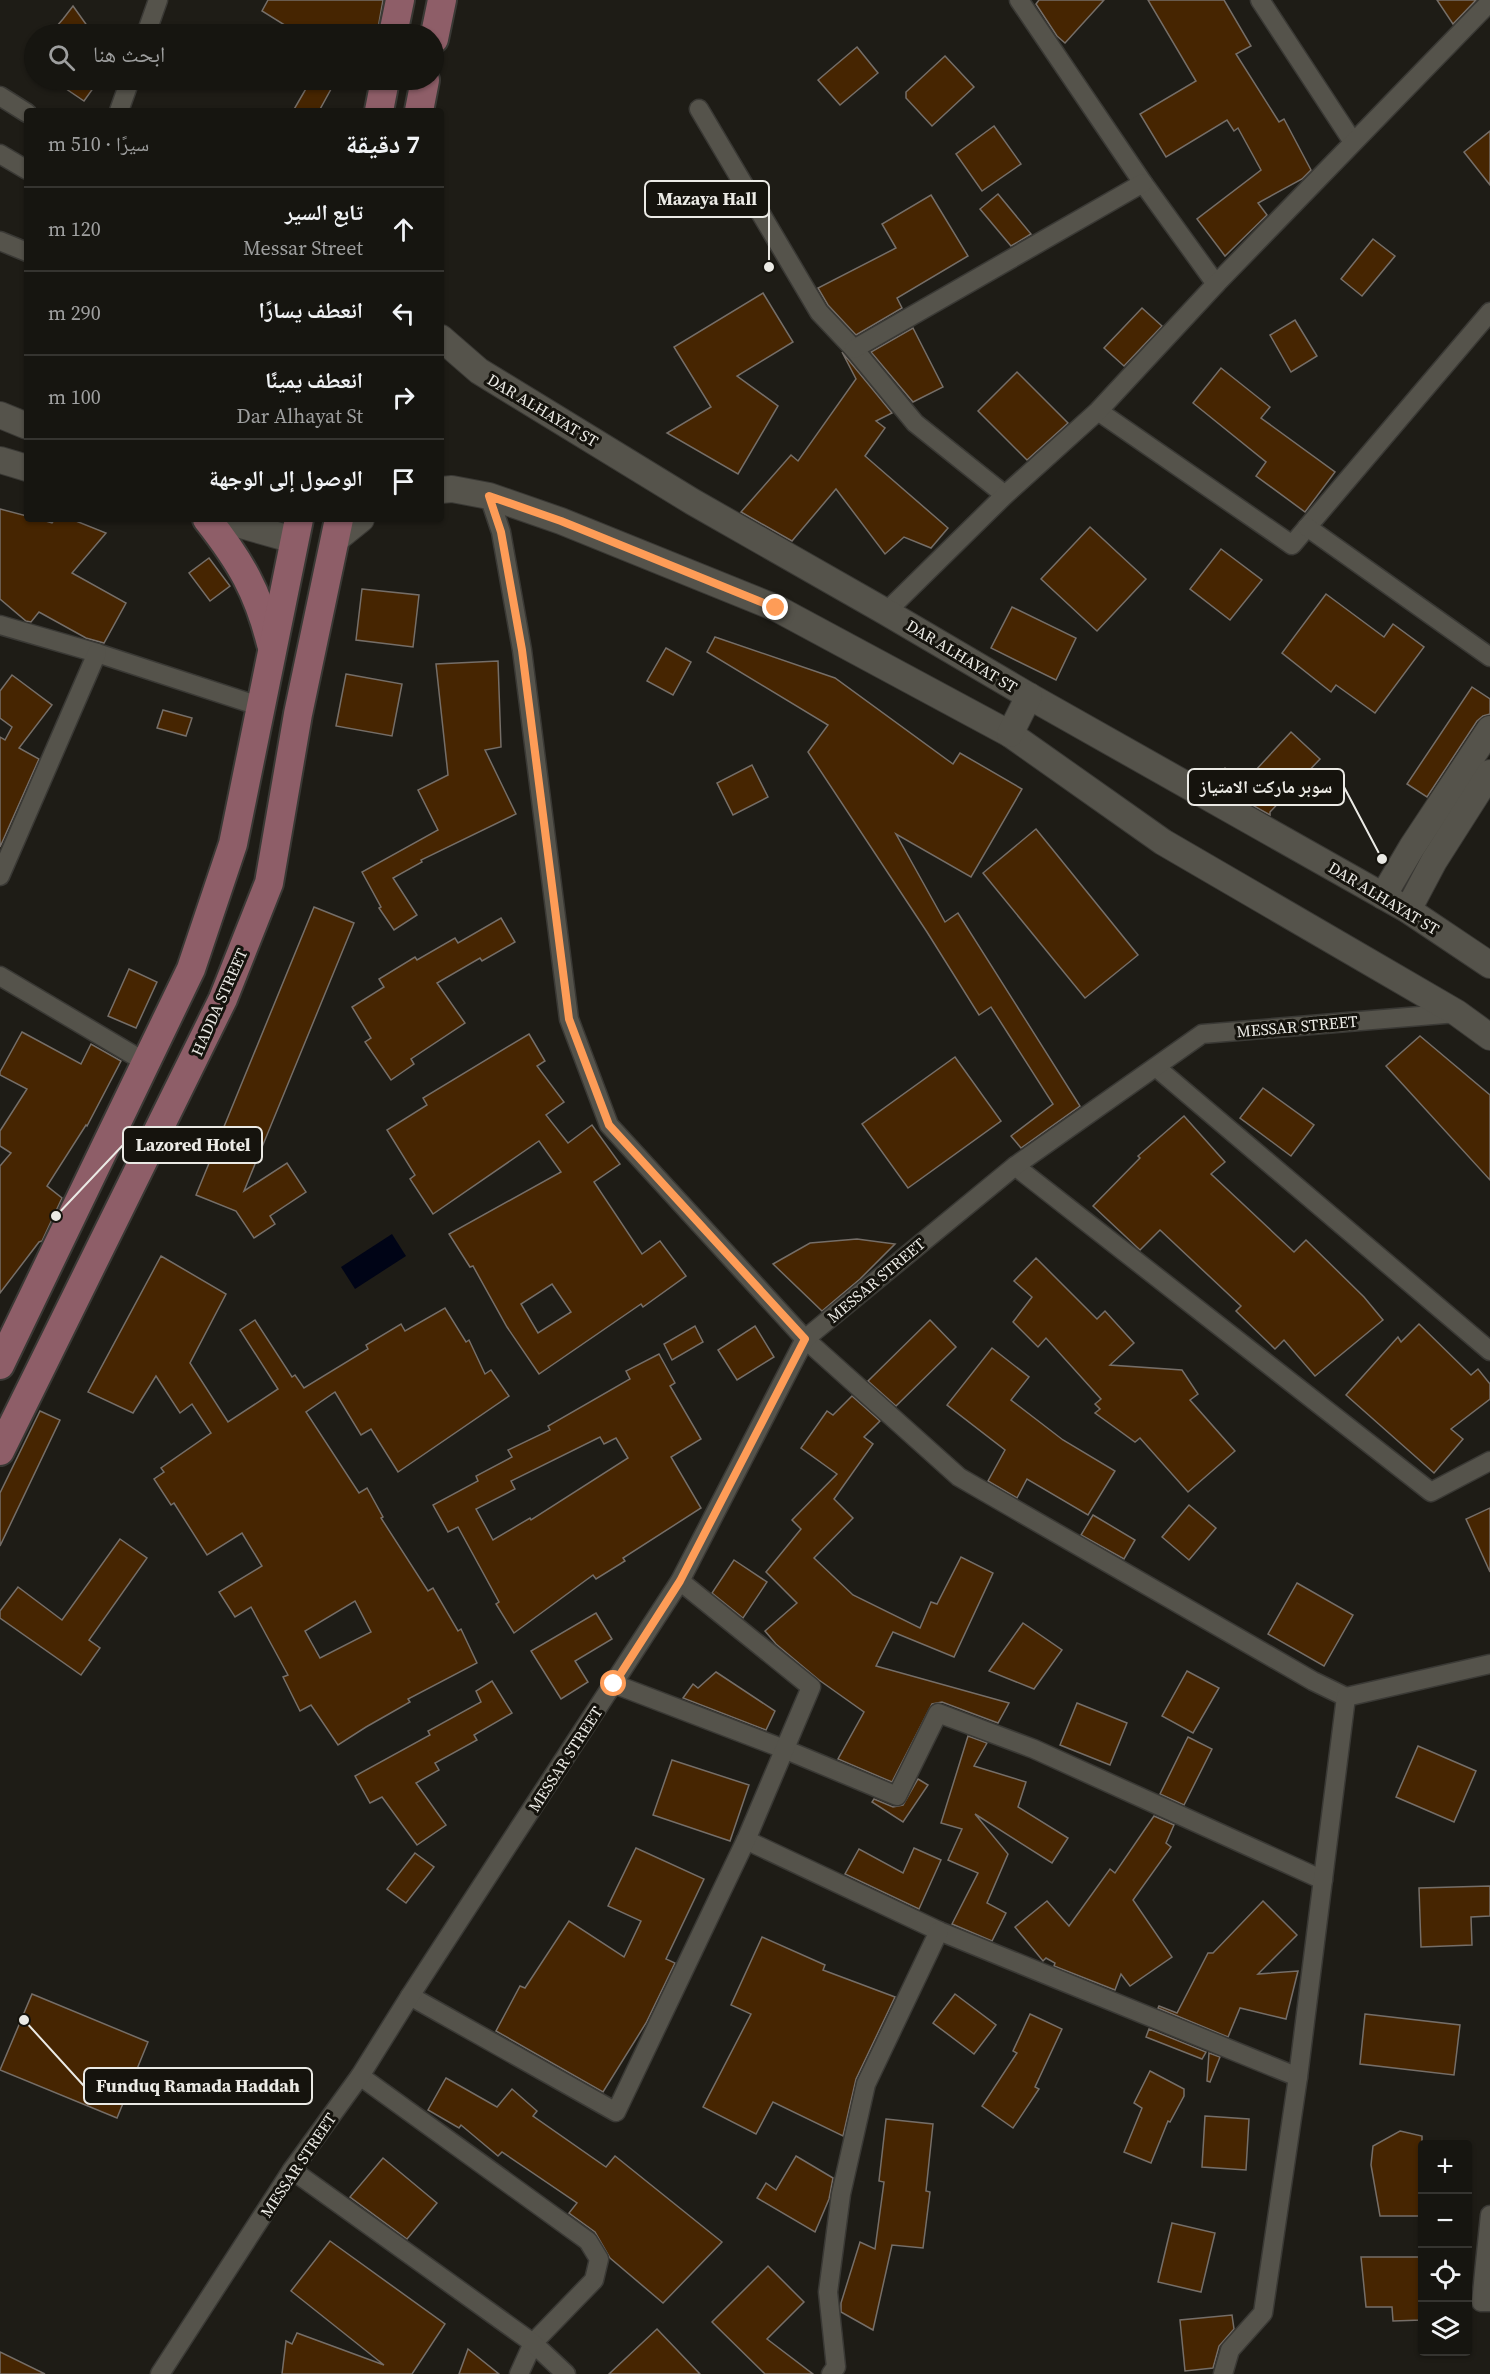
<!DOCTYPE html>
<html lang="ar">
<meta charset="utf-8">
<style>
:root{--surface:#161510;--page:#1f1e19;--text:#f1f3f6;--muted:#9e9f9f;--line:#353430}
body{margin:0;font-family:"Source Serif 4","Noto Naskh Arabic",serif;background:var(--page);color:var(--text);direction:rtl}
.controls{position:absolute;right:18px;bottom:18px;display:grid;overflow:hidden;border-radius:6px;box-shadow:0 2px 4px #0004}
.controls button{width:54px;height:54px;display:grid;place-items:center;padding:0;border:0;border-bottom:2px solid var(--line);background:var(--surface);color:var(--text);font:30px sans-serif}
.stop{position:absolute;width:18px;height:18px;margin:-14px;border:4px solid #fe9c57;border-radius:50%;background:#fff}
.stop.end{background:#fe9c57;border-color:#fff;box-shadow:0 2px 6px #0008}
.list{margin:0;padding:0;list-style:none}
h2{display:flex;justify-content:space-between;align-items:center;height:78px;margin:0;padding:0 24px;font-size:26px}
h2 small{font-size:20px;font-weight:400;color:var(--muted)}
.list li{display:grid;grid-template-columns:39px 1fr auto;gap:18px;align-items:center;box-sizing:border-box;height:84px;padding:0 24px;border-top:2px solid var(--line)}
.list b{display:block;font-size:22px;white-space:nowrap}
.list p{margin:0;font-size:20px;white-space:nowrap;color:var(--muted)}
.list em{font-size:20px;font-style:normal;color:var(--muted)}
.icon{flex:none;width:33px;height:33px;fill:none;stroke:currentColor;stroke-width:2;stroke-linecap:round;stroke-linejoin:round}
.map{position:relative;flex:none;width:1490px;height:2374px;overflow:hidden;direction:ltr}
.search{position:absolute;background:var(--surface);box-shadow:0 2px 4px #0004;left:24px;top:24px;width:420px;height:66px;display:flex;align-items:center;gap:15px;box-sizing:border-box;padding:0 21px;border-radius:33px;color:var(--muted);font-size:22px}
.panel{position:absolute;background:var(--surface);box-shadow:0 2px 4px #0004;left:24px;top:108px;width:420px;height:414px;border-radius:6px;direction:rtl}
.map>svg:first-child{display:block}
</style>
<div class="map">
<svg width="1490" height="2374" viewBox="0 0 1490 2374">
<rect width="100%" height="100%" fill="#1e1c16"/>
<polygon fill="#000416" points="392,1234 406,1256 355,1289 341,1267"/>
<g fill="#462501" stroke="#756e68" stroke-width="1.5" fill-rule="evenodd">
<polygon points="268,0 383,0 377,34 299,34 262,11"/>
<polygon points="1039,0 1104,0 1065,43 1057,36 1036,4"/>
<polygon points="1148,0 1224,0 1251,46 1236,54 1279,122 1284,119 1311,170 1302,179 1258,203 1267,215 1225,256 1197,219 1261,170 1238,128 1234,131 1227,120 1166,157 1140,114 1196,81"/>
<polygon points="1437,0 1476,0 1453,24"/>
<polygon points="73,6 93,34 50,34 63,19"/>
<polygon points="857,47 878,73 840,105 818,80"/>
<polygon points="945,56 974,87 932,126 906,98 906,92"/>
<polygon points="53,80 99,80 84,101"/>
<polygon points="311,80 336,80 319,111 293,111"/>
<polygon points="994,126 1021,164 982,191 956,154"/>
<polygon points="1490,131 1490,185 1464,152"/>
<polygon points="998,194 1031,234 1011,246 980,209"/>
<polygon points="931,195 968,256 897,298 902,308 856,335 828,305 818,288 896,248 882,224"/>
<polygon points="1373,239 1395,256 1362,296 1341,279"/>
<polygon points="763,293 793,342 737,376 778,406 738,474 667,433 711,407 674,347"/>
<polygon points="1142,308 1162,326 1124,366 1104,348"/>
<polygon points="1295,320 1317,356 1291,372 1270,335"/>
<polygon points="913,328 943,387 913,402 871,352"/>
<polygon points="842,352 892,413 876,421 885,428 865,456 948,528 931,548 904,537 885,554 836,489 792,541 741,512 791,455 798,461 856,379"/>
<polygon points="1221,368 1270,407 1261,418 1335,472 1305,512 1256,476 1266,462 1193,403"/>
<polygon points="1017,372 1068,423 1027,460 978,411"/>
<polygon points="0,509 27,516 27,519 39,519 52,523 55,519 71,519 106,533 72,573 126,603 104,643 86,638 39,612 31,622 26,621 0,599"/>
<polygon points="1090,527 1146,579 1097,631 1041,579"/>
<polygon points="1221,549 1262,580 1230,620 1190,589"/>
<polygon points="209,558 230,586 210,601 189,573"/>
<polygon points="362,589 419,595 413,647 356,640"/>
<polygon points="1326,594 1384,637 1393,624 1424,647 1375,713 1336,685 1331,692 1282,653"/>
<polygon points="1012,607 1076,638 1056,680 991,648"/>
<polygon points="715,637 835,678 953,764 960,753 1022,789 971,877 896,834 945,922 958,913 1080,1106 1021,1148 1011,1136 1053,1104 991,1007 979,1015 927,932 808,752 828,725 707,652"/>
<polygon points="666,648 691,662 673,695 647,681"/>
<polygon points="498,661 501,747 485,750 516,814 421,860 422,862 393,878 417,915 394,930 379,908 381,907 362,872 438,830 418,790 448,775 436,664"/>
<polygon points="346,674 402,684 392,736 336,726"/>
<polygon points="12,675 52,705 19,748 39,759 0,847 0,737 5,740 12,727 0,718 0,691"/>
<polygon points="1472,687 1490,699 1490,714 1483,716 1477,721 1427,797 1407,784"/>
<polygon points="163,710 192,718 186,736 157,728"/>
<polygon points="1291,732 1320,759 1270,812 1270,815 1211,782 1225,768 1242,785"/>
<polygon points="752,765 768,797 733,815 717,783"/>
<polygon points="1036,829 1138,955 1085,998 983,873"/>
<polygon points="314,907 354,923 244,1191 287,1163 306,1192 270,1216 275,1224 254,1238 236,1211 196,1195"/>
<polygon points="501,918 515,942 482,961 480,958 437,983 465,1023 411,1059 414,1064 391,1080 365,1042 371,1038 352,1007 384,987 379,979 415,957 417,960 455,938 458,943"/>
<polygon points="129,969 157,982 136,1028 108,1016"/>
<polygon points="22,1032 81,1064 91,1044 121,1061 87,1126 86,1125 47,1186 62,1198 42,1241 39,1242 0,1293 0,1166 11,1153 0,1146 0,1131 27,1089 0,1075 0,1072"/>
<path d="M529,1034L545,1061L537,1066L564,1102L546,1115L568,1143L592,1125L620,1164L594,1182L642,1254L660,1241L686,1276L643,1307L641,1304L539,1374L507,1327L473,1266L470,1267L449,1234L561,1172L539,1141L433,1214L410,1179L415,1175L387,1130L427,1105L423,1098ZM552,1284L571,1312L538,1333L521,1304Z"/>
<polygon points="1420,1036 1490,1095 1490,1180 1386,1066"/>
<polygon points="955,1057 1001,1121 908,1188 862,1124"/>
<polygon points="1263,1088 1314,1125 1291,1156 1240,1118"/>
<polygon points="1184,1116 1225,1162 1211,1174 1294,1252 1306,1240 1364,1297 1383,1320 1315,1376 1284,1340 1275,1349 1236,1311 1241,1306 1160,1230 1140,1250 1093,1206 1140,1158 1138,1156"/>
<polygon points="857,1239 895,1244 860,1279 822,1311 773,1264 810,1243"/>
<path d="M161,1256L226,1294L190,1363L228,1422L278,1389L240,1330L255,1320L292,1377L295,1375L304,1388L368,1349L366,1345L401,1324L405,1331L445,1308L466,1342L469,1340L485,1374L491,1370L509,1396L398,1472L371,1429L361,1435L335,1392L306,1412L359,1493L367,1488L383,1517L381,1518L428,1591L433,1588L458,1631L461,1629L477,1663L408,1699L410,1702L366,1727L338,1745L311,1705L300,1711L283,1677L288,1675L251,1607L235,1617L219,1592L262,1566L242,1533L207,1555L174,1503L171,1505L154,1479L164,1472L161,1468L211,1433L192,1404L180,1413L156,1376L133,1413L88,1392ZM355,1601L371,1632L320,1658L305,1631Z"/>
<polygon points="1036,1258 1097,1319 1105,1311 1134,1343 1110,1365 1182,1370 1198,1394 1190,1400 1235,1451 1188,1492 1140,1438 1135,1442 1095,1413 1100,1409 1095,1404 1101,1399 1046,1338 1038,1347 1013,1322 1032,1297 1014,1281"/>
<polygon points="930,1320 956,1347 896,1406 868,1381"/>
<polygon points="1419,1324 1471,1375 1478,1369 1490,1384 1490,1399 1451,1429 1463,1439 1434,1473 1346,1395 1398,1337 1401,1342"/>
<polygon points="695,1326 703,1342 672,1360 664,1344"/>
<polygon points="755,1326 774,1357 737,1380 718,1350"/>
<polygon points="992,1348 1029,1377 1011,1400 1063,1440 1115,1471 1088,1515 1027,1479 1017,1498 988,1481 1005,1450 947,1405"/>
<path d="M659,1354L675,1383L670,1386L701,1439L671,1457L701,1508L623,1558L625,1561L596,1579L593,1575L514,1633L496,1604L499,1602L458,1527L448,1532L433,1505L478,1481L476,1476L512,1457L508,1450L550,1430L548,1426L630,1379L626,1371ZM600,1437L604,1444L616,1438L628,1458L531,1520L530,1518L493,1540L476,1509L515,1489L511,1481Z"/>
<polygon points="852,1396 880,1421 864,1437 873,1444 834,1499 853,1518 814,1558 853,1595 920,1628 931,1602 937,1604 961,1557 993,1573 954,1657 893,1632 876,1666 1009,1703 998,1723 942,1702 932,1704 892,1782 838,1759 864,1712 819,1680 776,1644 765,1631 797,1603 766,1572 801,1529 792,1520 837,1474 801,1448 827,1411 833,1415"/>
<polygon points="40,1411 60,1420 0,1546 0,1493"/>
<polygon points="1189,1505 1216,1528 1189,1560 1162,1537"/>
<polygon points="1490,1508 1490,1572 1466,1519"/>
<polygon points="1093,1515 1135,1540 1124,1559 1081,1535"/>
<polygon points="120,1539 147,1558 89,1640 100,1648 81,1675 0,1618 0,1611 18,1587 62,1620"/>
<polygon points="734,1560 767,1582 743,1618 712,1593"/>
<polygon points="1297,1583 1353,1615 1324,1666 1268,1634"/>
<polygon points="596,1613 612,1639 575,1661 588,1682 561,1699 531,1651"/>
<polygon points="1023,1623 1062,1650 1034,1689 989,1671"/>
<polygon points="1187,1671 1219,1688 1193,1733 1162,1716"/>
<polygon points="716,1672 775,1711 766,1730 683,1698 693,1684 698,1688"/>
<polygon points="492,1681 512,1713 474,1735 477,1740 435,1763 439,1770 416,1783 446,1825 417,1845 382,1797 370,1803 355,1776 430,1735 428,1731 481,1702 476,1691"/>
<polygon points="1077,1703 1127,1723 1110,1765 1060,1745"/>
<polygon points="968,1736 987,1743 974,1766 1026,1782 1018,1807 1068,1838 1052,1863 975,1814 1008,1854 987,1903 1006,1913 992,1941 952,1924 978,1873 948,1860 962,1829 941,1823"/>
<polygon points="1188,1737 1212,1749 1184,1805 1160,1794"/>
<polygon points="1418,1746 1476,1771 1454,1822 1396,1797"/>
<polygon points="672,1760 749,1785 730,1841 653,1815"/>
<polygon points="918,1779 928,1785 903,1822 872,1802 874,1799 893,1807 903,1805"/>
<polygon points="1154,1816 1174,1825 1166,1843 1171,1847 1133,1900 1172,1957 1130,1986 1121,1974 1115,1990 1054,1966 1055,1963 1046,1958 1043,1961 1015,1927 1047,1901 1069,1926 1110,1869 1115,1873"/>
<polygon points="636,1848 704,1879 666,1959 675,1963 646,2023 603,2092 496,2031 520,1986 525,1988 569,1921 624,1957 641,1921 608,1906"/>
<polygon points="914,1848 941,1860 919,1909 845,1874 859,1849 903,1873"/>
<polygon points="415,1853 434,1867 406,1903 387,1889"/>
<polygon points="1490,1886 1490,1916 1471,1917 1472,1945 1421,1947 1419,1888"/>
<polygon points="1263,1901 1297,1935 1258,1974 1298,1971 1286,2019 1240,2008 1228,2037 1158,2008 1159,2006 1177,2013 1208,1953 1213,1953"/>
<polygon points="762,1937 825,1965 823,1970 895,1997 856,2079 843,2136 773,2102 756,2134 703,2107 751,2014 731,2005"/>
<polygon points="32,1994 148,2042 117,2118 0,2070"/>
<polygon points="955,1994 996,2025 974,2054 933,2023"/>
<polygon points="1030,2014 1062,2029 1035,2087 1039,2089 1013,2128 982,2106 1017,2053 1013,2051"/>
<polygon points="1365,2014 1460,2025 1454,2075 1360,2064"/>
<polygon points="1149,2029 1206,2052 1202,2059 1146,2037"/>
<polygon points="1209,2053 1220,2057 1210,2082 1207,2081"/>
<polygon points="1150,2071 1184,2089 1184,2096 1170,2122 1168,2121 1151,2163 1124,2152 1142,2108 1134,2103"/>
<polygon points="446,2078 497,2107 512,2089 537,2111 533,2116 606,2167 615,2156 722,2242 663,2303 610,2258 595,2232 569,2213 577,2203 502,2152 498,2156 461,2125 459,2128 428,2110"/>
<polygon points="1205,2116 1249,2119 1246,2170 1202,2167"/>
<polygon points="886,2119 933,2124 926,2191 930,2192 923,2248 892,2245 873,2330 841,2312 841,2303 860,2242 875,2249 884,2182 879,2181"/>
<polygon points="1400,2131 1422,2136 1422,2216 1380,2216 1371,2165 1373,2146"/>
<polygon points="796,2156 833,2178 829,2199 815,2232 757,2198 766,2183 776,2190"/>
<polygon points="383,2158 437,2203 407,2239 350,2197"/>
<polygon points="1172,2223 1215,2233 1201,2292 1158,2282"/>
<polygon points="330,2241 445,2324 412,2374 282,2374 286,2341 292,2344 297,2333 384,2365 291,2291"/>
<polygon points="1361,2257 1422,2257 1422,2320 1393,2321 1392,2307 1366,2307"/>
<polygon points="768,2266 804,2302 767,2339 813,2374 765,2374 712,2322"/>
<polygon points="1232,2315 1234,2329 1219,2346 1213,2368 1185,2371 1180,2320"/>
<polygon points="657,2329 700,2374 609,2374"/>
<polygon points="468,2349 499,2374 459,2374"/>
<polygon points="0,2352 45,2374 0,2374"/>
</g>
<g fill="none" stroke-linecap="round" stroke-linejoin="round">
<defs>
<g id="street">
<polyline points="1019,0 1143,183 1216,284"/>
<polyline points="1260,0 1353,142"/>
<polyline points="146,34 158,0"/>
<polyline points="0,96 27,113"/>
<polyline points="699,109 819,312 854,349 915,423 1005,495"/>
<polyline points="119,111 130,80"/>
<polyline points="0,154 27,170"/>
<polyline points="0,241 27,252"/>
<polyline points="854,349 1143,183"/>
<polyline points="1098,411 1292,545 1490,312"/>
<polyline points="489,496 501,532 522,650 569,1019 609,1125 805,1339 959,1477 1313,1681 1346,1697"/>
<polyline points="1307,527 1490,657"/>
<polyline points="886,612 1005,495 1098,411 1216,284 1490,2"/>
<polyline points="0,625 97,653 262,707"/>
<polyline points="0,876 97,653"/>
<polyline points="0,976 145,1062"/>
<polyline points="1157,1068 1490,1351"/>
<polyline points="1015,1166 1431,1492 1490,1461"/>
<polyline points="614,1684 784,1749 897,1796 938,1713 1034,1749 1323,1880"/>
<polyline points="746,1840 939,1931 1298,2077"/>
<polyline points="410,1996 616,2112 746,1840 811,1687 680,1581"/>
<polyline points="360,2076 588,2241 599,2259 594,2280 533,2343 519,2374"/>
<polyline points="292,2170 533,2343 566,2374"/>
<polyline points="1490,2215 1481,2302 1490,2302"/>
<polyline points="160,2374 292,2170 360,2076 410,1996 680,1581 805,1339 1015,1166 1202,1034 1457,1013"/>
<polyline points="831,2374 836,2367 828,2292 841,2194 866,2084 939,1931"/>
<polyline points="1223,2374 1230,2350 1263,2313 1298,2077 1346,1697 1490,1664"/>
</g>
<g id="secondary">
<polyline points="441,338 479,371 693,502 886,612 1029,696 1408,910 1490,965"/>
<polyline points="0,415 27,426"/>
<polyline points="0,460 27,468"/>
<polyline points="441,490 452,489 489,496 561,521 776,608 1010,734 1163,842 1457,1013 1490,1037"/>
<polyline points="220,519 294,540"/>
<polyline points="335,540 361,519"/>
<polyline points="1010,734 1029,696"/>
<polyline points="1383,896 1412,847 1490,729"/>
<polyline points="1408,910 1434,861 1490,773"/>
</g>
<g id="primary">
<polyline points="393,34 400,0"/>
<polyline points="434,39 442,0"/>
<polyline points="379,111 385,80"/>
<polyline points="419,111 425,80"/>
<path d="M207,519C240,561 258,591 271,644"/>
<polyline points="0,1365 191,969 233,844 299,519"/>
<polyline points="0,1451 223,999 269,883 298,714 339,519"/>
</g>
</defs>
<use href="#street" stroke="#3a3935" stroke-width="21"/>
<use href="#secondary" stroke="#3a3935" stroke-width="28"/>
<use href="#primary" stroke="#3a3935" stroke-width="32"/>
<use href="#street" stroke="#55534b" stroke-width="18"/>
<use href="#secondary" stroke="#55534b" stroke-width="26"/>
<use href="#primary" stroke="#8e5e68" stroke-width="28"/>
</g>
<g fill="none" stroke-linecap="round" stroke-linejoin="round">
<polyline stroke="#fe9c57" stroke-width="8" points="614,1684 680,1581 805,1339 609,1125 569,1019 522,650 501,532 489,496 561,521 776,608"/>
</g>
<g text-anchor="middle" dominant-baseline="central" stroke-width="6" stroke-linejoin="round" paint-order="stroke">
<g font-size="16" fill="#ebeae5" stroke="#15130d">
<text transform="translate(543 410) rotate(31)">DAR ALHAYAT ST</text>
<text transform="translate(962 656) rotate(31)">DAR ALHAYAT ST</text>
<text transform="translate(1384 898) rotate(31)">DAR ALHAYAT ST</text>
<text transform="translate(219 1002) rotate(-66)">HADDA STREET</text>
<text transform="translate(1297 1026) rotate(-5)">MESSAR STREET</text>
<text transform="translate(876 1280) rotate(-40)">MESSAR STREET</text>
<text transform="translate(565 1759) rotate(-57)">MESSAR STREET</text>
<text transform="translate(298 2165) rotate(-56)">MESSAR STREET</text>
</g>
</g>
<path fill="none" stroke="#ebeae5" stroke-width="2" d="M769 267L769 199M1382 859L1344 787M56 1216L123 1145M24 2020L84 2086"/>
<g fill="#ebeae5" stroke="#15130d" stroke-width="2">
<circle cx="769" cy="267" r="6"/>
<circle cx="1382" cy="859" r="6"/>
<circle cx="56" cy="1216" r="6"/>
<circle cx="24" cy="2020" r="6"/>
</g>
<g fill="#15130d" stroke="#ebeae5" stroke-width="2">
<rect x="645" y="181" width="124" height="36" rx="6"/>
<rect x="1188" y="769" width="156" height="36" rx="6"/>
<rect x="123" y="1127" width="139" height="36" rx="6"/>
<rect x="84" y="2068" width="228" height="36" rx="6"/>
</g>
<g font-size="18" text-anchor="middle" font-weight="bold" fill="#ebeae5">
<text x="707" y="205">Mazaya Hall</text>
<text x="1266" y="793">سوبر ماركت الامتياز</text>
<text x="193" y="1151">Lazored Hotel</text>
<text x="198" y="2092">Funduq Ramada Haddah</text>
</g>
</svg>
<div class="controls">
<button>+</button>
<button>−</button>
<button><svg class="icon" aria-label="locate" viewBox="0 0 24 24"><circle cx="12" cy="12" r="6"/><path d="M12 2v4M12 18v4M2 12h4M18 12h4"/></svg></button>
<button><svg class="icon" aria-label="layers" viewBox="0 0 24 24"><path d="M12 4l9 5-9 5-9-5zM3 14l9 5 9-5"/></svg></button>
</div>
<div class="stop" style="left:614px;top:1684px"></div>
<div class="stop end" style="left:776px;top:608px"></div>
<div class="search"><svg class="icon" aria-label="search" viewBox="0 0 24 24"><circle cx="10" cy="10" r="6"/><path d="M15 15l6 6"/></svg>ابحث هنا</div>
<section class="panel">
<h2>7 دقيقة<small>سيرًا · 510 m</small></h2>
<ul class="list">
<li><svg class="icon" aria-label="ahead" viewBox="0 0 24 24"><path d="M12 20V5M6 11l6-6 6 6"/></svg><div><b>تابع السير</b><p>Messar Street</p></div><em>120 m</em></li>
<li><svg class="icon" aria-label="left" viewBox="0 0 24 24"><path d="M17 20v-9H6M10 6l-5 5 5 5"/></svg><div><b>انعطف يسارًا</b></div><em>290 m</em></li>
<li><svg class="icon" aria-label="right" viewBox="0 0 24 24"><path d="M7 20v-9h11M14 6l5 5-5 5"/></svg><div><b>انعطف يمينًا</b><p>Dar Alhayat St</p></div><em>100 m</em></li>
<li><svg class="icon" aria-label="arrive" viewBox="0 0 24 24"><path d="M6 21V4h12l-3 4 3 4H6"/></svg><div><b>الوصول إلى الوجهة</b></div></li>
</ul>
</section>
</div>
